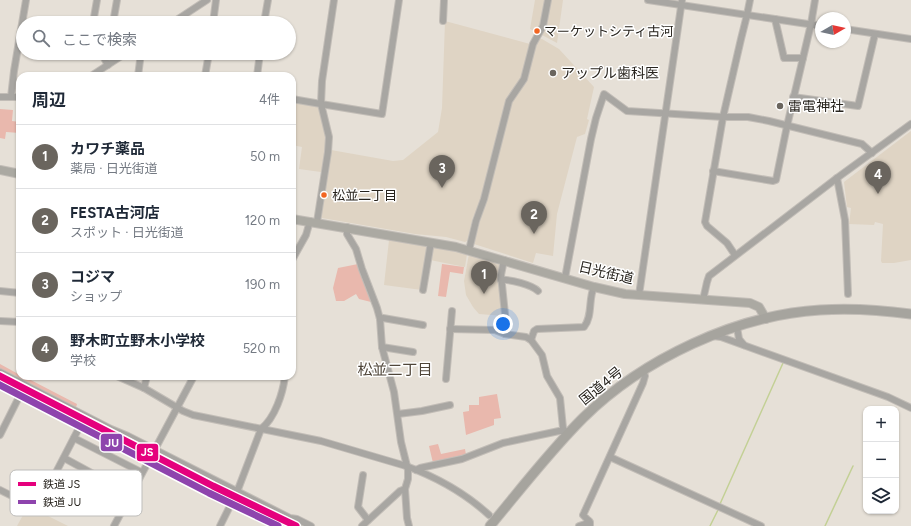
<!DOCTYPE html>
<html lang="ja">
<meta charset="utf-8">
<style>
:root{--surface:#fff;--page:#f6f6f7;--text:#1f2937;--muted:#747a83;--line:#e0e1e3;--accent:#6a655e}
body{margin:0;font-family:Figtree,"Noto Sans JP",sans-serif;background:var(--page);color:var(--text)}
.controls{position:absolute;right:12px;bottom:12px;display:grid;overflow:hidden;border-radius:8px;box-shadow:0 1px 3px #0004}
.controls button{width:36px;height:36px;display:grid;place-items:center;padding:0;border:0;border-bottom:1px solid var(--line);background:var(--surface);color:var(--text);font:20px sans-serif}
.compass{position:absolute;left:815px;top:12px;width:36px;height:36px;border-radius:50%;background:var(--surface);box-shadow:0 1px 3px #0004;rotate:81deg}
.you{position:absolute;left:503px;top:324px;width:14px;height:14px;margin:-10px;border:3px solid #fff;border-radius:50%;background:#1a73e8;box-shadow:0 0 0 6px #1a73e833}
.badge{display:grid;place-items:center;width:26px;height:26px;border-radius:50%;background:var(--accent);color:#fff;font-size:13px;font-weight:700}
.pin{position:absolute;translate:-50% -33px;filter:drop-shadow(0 1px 2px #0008)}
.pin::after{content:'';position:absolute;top:21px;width:14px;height:12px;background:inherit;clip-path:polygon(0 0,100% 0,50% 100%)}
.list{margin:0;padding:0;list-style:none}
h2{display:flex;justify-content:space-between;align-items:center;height:52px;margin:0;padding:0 16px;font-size:17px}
h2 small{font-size:13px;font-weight:400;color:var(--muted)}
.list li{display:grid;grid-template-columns:26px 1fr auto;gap:12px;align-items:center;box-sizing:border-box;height:64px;padding:0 16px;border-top:1px solid var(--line)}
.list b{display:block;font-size:15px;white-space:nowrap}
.list p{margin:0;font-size:13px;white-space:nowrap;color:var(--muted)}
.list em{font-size:13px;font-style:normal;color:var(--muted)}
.icon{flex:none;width:22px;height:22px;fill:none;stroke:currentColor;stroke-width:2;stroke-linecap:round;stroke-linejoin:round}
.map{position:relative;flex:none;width:911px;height:526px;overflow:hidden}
.search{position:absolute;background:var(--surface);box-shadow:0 1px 3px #0004;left:16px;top:16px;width:280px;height:44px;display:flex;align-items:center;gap:10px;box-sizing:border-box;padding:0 14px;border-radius:22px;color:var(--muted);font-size:15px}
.panel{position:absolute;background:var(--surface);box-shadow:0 1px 3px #0004;left:16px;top:72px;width:280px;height:308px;border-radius:12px}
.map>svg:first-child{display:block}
</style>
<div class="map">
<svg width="911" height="526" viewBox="0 0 911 526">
<rect width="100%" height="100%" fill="#e6e0d7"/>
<g fill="#dfd4c4">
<polygon points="535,0 545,0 541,25 536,32 530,29"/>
<polygon points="551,0 563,0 557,43 542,35 547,23"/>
<polygon points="445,21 530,44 521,78 507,99 479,206 473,217 467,241 465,242 446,237 415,234 322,218 320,215 331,150 393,161 403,160 438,132 442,108"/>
<polygon points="539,39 542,39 559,49 594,87 587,119 589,120 585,134 577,137 557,214 553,256 536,253 533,263 474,244 512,100"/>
<polygon points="292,101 318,105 327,135 324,170 321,172 299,169 302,147 292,145"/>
<polygon points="911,131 911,260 894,263 882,263 881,261 883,224 875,222 874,225 849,224 851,208 847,207 844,182"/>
<polygon points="389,240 427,244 422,290 384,285"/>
<polygon points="433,247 467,254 465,267 430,260"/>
<polygon points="469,254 501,264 504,316 479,314 473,307 466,295 464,281"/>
<polygon points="28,506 68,526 17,526"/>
</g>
<g fill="#e9b8ad">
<polygon points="0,109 13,110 12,121 20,122 20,133 6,132 5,139 0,138"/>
<polygon points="358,264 371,302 359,299 356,294 344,301 336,301 333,288 338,268"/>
<polygon points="442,264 464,267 463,274 450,272 446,297 438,296"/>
<polygon points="0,364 20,375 20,376 23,376 77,404 75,411 0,372"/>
<polygon points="497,394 501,418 494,419 494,425 466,435 463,412 469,411 469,405 479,405 479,397"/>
<polygon points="438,444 441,454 465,449 466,455 433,463 429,446"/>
</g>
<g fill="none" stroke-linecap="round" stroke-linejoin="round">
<g stroke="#c3d095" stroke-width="1.5">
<polyline points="720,504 783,363"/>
<polyline points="710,526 719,508"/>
<polyline points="825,526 853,466"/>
</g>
<defs>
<g id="minor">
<polyline points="334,0 322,81 321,104 382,114 399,0"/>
<polyline points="648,0 821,26"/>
<polyline points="775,19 784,58 803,58"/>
<polyline points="443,21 444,0"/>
<polyline points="93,23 97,0"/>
<polyline points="113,23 117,0"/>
<polyline points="172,23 207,0"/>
<polyline points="213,23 216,0"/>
<polyline points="264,23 268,0"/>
<polyline points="845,29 911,39"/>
<polyline points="101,53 108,65"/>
<polyline points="91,76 126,53"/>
<polyline points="138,76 141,53"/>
<polyline points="205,76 209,53"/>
<polyline points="257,76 260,53"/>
<polyline points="0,97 20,97"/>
<polyline points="11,97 14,71 26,0"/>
<polyline points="793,97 858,106 875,34"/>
<polyline points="292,99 321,104 329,137 328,152 317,222"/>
<polyline points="713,171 773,181 776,180 787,126 811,24 815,0"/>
<polyline points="837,178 845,220 848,294"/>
<polyline points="347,227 347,234 356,249 362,269 377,308 380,319 382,347 394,392 401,442 408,470 408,479 405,489 407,518 409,526"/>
<polyline points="469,250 476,221 484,199 509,101 524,79 533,44 543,26 548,0"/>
<polyline points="735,255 727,243 707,226 705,222 723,117 741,39 747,15 750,0"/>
<polyline points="292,260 306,235 310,221"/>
<polyline points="504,260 501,275 506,324 505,334"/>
<polyline points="565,278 591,139 596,118 604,94 627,111 723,117 748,117 769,121 862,144 872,153"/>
<path d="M501,280C510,279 532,285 538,291"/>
<polyline points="423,290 431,242"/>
<polyline points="0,291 20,293"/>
<polyline points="639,295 682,0"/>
<polyline points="703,300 707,282 709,276 837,178 911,124"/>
<polyline points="292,314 292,327"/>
<polyline points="380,319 383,318 423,325"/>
<polyline points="0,321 20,322"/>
<polyline points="737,327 739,339 744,345"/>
<polyline points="450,329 495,330 505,334 526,337 531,340 542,355 547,376 560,398 563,428 567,435"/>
<polyline points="713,336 721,337 888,397 911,408"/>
<path d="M531,340L534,331L537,329L584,327C593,316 588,299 594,287"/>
<polyline points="382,347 413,352"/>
<polyline points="366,370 387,368"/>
<polyline points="0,372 111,429 128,436 290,518 297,519 311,526"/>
<path d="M117,376L144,388L183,411L193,415L321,441L406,466C436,477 465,493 489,515"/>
<polyline points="446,379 452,311"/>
<polyline points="0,385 147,462 276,526"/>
<polyline points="144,388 147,376"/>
<polyline points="398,414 422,411 450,405"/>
<polyline points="0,435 20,395"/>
<polyline points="74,438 141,472"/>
<polyline points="610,457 761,526"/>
<polyline points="64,458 130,494"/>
<polyline points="416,470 420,468 462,459 503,443 559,431 564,431"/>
<polyline points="363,475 358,507 368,520"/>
<polyline points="0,490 20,500 30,503 38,507 80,426"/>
<path d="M237,492L261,429C275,418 283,393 285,376"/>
<polyline points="114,526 194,376"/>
<polyline points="220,526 231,504"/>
<polyline points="362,526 400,491 405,489"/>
<polyline points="579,526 585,524 589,521"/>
<polyline points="590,526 590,522 583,515 584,513 643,383 645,376 643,370"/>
</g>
<g id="major">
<polyline points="0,170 20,174"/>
<polyline points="292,219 456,247 594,287 625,294 750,303 759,307 766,319"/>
</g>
<path id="highway" d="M490,526C520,490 549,452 583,418C643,359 736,315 820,310C851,308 881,310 911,314"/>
</defs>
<use href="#minor" stroke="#c2bdb7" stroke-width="8"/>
<use href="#major" stroke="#c2bdb7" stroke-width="10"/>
<use href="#highway" stroke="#c2bdb7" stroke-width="11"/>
<use href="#minor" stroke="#a8a6a2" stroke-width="6"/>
<use href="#major" stroke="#aba9a2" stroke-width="8"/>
<use href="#highway" stroke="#a6a49e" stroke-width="9"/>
<defs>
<polyline id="rail-1" points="0,376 213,486 296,526"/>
<polyline id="rail-2" points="0,385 209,493 278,526"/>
</defs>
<use href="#rail-1" stroke="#fff" stroke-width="10"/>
<use href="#rail-2" stroke="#fff" stroke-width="10"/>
<use href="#rail-1" stroke="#e5007d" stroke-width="7"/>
<use href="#rail-2" stroke="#8e44ad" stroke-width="7"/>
</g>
<g fill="#f26522" stroke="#fff" stroke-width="1.5">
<circle cx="537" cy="31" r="3.5"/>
<circle cx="324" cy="195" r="3.5"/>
</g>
<g fill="#6a655e" stroke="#fff" stroke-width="1.5">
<circle cx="553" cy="73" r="4"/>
<circle cx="780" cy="106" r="4"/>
</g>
<g text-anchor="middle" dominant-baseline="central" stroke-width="3" stroke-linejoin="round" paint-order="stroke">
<g font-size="13" fill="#27231d" stroke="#fff" text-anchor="start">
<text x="544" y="31">マーケットシティ古河</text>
<text x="332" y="195">松並二丁目</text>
</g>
<g font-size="14" fill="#27231d" stroke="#fff" text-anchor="start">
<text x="561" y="73">アップル歯科医</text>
<text x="788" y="106">雷電神社</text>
</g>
<g font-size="14" fill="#27231d" stroke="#fff">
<text transform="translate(606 273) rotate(13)">日光街道</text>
<text transform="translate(601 386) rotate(-39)">国道4号</text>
</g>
<g font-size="15" fill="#4f4539" stroke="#fff">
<text x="395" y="370">松並二丁目</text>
</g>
</g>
<rect x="10" y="470" width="132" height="46" rx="6" fill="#fff" stroke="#bebdbb" stroke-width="1"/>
<rect x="18" y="482" width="18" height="4" fill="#e5007d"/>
<rect x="18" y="500" width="18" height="4" fill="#8e44ad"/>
<g font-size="11" fill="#27231d">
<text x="43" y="488">鉄道 JS</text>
<text x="43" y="506">鉄道 JU</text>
</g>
<g stroke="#fff" stroke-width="1.5">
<rect x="100" y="433" width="23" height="19" rx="4" fill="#8e44ad"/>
<rect x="136" y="443" width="23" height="19" rx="4" fill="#e5007d"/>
</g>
<g font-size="11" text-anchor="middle" font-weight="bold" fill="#fff">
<text x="112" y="447">JU</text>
<text x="147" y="456">JS</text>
</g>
</svg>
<div class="controls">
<button>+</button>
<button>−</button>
<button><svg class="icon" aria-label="layers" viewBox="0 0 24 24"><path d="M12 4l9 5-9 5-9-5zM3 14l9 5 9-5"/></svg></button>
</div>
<svg class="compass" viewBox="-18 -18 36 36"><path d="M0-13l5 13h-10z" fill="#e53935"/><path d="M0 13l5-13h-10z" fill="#747a83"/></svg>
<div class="you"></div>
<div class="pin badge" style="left:484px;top:294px">1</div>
<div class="pin badge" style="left:534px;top:234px">2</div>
<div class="pin badge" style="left:442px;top:188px">3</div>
<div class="pin badge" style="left:878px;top:194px">4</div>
<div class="search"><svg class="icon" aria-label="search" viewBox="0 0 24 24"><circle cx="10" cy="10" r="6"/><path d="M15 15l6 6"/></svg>ここで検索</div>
<section class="panel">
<h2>周辺<small>4件</small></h2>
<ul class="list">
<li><span class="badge">1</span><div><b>カワチ薬品</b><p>薬局 · 日光街道</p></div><em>50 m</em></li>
<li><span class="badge">2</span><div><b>FESTA古河店</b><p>スポット · 日光街道</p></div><em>120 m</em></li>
<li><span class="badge">3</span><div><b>コジマ</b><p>ショップ</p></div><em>190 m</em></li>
<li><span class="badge">4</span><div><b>野木町立野木小学校</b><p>学校</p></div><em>520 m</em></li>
</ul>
</section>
</div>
